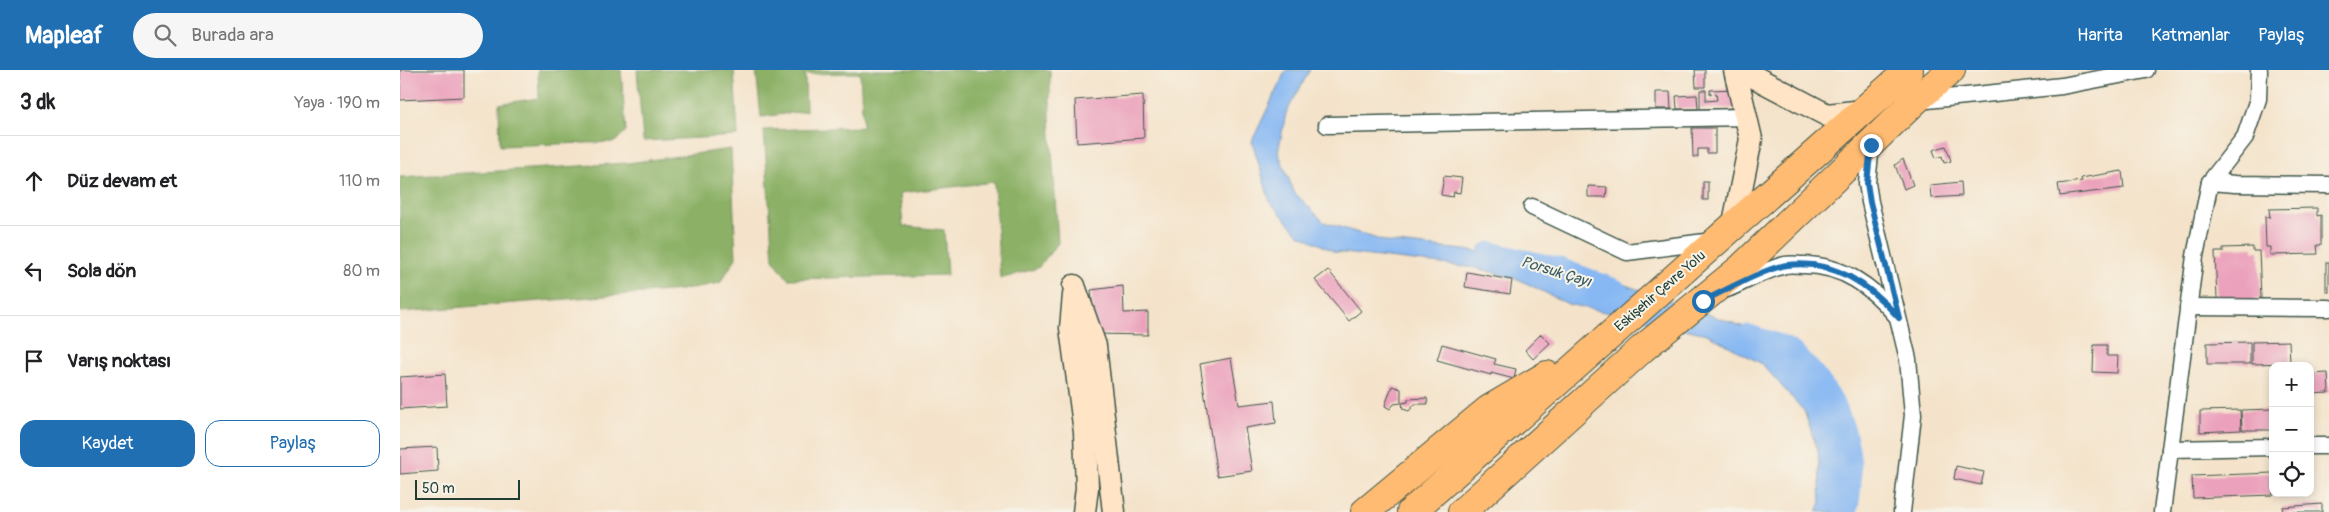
<!DOCTYPE html>
<html lang="tr">
<meta charset="utf-8">
<style>
:root{--surface:#fff;--page:#f6f6f6;--text:#202124;--muted:#757577;--line:#e0e0e0;--accent:#1f6fb2}
body{margin:0;font-family:Pangolin,sans-serif;background:var(--page);color:var(--text)}
.controls{position:absolute;right:15px;bottom:15px;display:grid;overflow:hidden;border-radius:10px;box-shadow:0 2px 8px #0003}
.controls button{width:45px;height:45px;display:grid;place-items:center;padding:0;border:0;border-bottom:1px solid var(--line);background:var(--surface);color:var(--text);font:25px sans-serif}
.scale{position:absolute;left:15px;bottom:12px;width:105px;box-sizing:border-box;padding-left:5px;border:2px solid #1f3d34;border-top:0;font-size:14px;line-height:18px;white-space:nowrap;color:#1f3d34;-webkit-text-stroke:4px #f7f3e8;paint-order:stroke}
.stop{position:absolute;width:15px;height:15px;margin:-11px;border:4px solid #1f6fb2;border-radius:50%;background:#fff}
.stop.end{background:#1f6fb2;border-color:#fff;box-shadow:0 1px 5px #0008}
.list{margin:0;padding:0;list-style:none}
h2{display:flex;justify-content:space-between;align-items:center;height:65px;margin:0;padding:0 20px;font-size:21px}
h2 small{font-size:16px;font-weight:400;color:var(--muted)}
.list li{display:grid;grid-template-columns:32px 1fr auto;gap:15px;align-items:center;box-sizing:border-box;height:90px;padding:0 20px;border-top:1px solid var(--line)}
.list b{display:block;font-size:19px;white-space:nowrap}
.list em{font-size:16px;font-style:normal;color:var(--muted)}
.actions{display:flex;gap:10px;padding:15px 20px}
.actions a{flex:1;padding:11px 0;border:1px solid var(--accent);border-radius:15px;text-align:center;font-size:18px;color:var(--accent)}
.actions .main{background:var(--accent);color:#fff}
.icon{flex:none;width:28px;height:28px;fill:none;stroke:currentColor;stroke-width:2;stroke-linecap:round;stroke-linejoin:round}
.map{position:relative;flex:none;width:1929px;height:442px;overflow:hidden}
header{display:flex;align-items:center;gap:30px;box-sizing:border-box;height:70px;padding:0 25px;background:var(--accent);color:#fff}
header strong{font-size:24px}
nav{display:flex;gap:28px;margin-inline-start:auto;font-size:18px}
.search{width:350px;height:45px;background:var(--page);display:flex;align-items:center;gap:12px;box-sizing:border-box;padding:0 18px;border-radius:28px;color:var(--muted);font-size:19px}
main{display:flex}
aside{flex:1;background:var(--surface)}
.map>svg:first-child{display:block}
</style>
<header>
<strong>Mapleaf</strong>
<div class="search"><svg class="icon" aria-label="search" viewBox="0 0 24 24"><circle cx="10" cy="10" r="6"/><path d="M15 15l6 6"/></svg>Burada ara</div>
<nav><a>Harita</a><a>Katmanlar</a><a>Paylaş</a></nav>
</header>
<main>
<aside>
<h2>3 dk<small>Yaya · 190 m</small></h2>
<ul class="list">
<li><svg class="icon" aria-label="ahead" viewBox="0 0 24 24"><path d="M12 20V5M6 11l6-6 6 6"/></svg><div><b>Düz devam et</b></div><em>110 m</em></li>
<li><svg class="icon" aria-label="left" viewBox="0 0 24 24"><path d="M17 20v-9H6M10 6l-5 5 5 5"/></svg><div><b>Sola dön</b></div><em>80 m</em></li>
<li><svg class="icon" aria-label="arrive" viewBox="0 0 24 24"><path d="M6 21V4h12l-3 4 3 4H6"/></svg><div><b>Varış noktası</b></div></li>
</ul>
<div class="actions"><a class="main">Kaydet</a><a>Paylaş</a></div>
</aside>
<div class="map">
<svg width="1929" height="442" viewBox="0 0 1929 442">
<rect width="100%" height="100%" fill="#f7f3e8"/>
<filter id="ink" filterUnits="userSpaceOnUse"><feTurbulence type="fractalNoise" baseFrequency=".02" numOctaves="2"/><feDisplacementMap in="SourceGraphic" scale="10" xChannelSelector="R" yChannelSelector="G"/><feConvolveMatrix kernelMatrix="1 2 1 2 8 2 1 2 1" color-interpolation-filters="sRGB"/></filter>
<filter id="wash" filterUnits="userSpaceOnUse"><feTurbulence type="fractalNoise" baseFrequency=".0096" numOctaves="4" result="noise"/><feDisplacementMap in="SourceGraphic" scale="20" xChannelSelector="R" yChannelSelector="G"/><feGaussianBlur stdDeviation="1.12" result="paint"/><feColorMatrix in="noise" values="0 0 0 0 0 0 0 0 0 0 0 0 0 0 0 0 0 1.4 0 .05"/><feComposite in="paint" operator="in"/></filter>
<g filter="url(#wash)">
<rect width="100%" height="100%" fill="#f4e3ca"/>
<g fill="#8cb166" stroke="#56774d">
<polygon points="138,0 221,0 226,61 215,72 100,76 99,34 139,28"/>
<polygon points="237,0 334,0 338,66 243,71"/>
<polygon points="356,0 650,0 650,49 658,173 638,198 600,209 594,112 500,123 503,156 544,160 547,205 388,209 373,189 364,60 463,57 460,3 405,4 406,41 361,47"/>
<polygon points="331,79 336,188 320,213 281,220 0,242 0,107 228,93"/>
</g>
<polygon fill="#87b8f3" stroke="#537a94" points="886,0 910,0 886,43 878,82 894,122 924,152 987,172 1112,185 1154,205 1217,212 1364,264 1401,296 1435,351 1448,386 1439,442 1417,442 1421,432 1418,381 1404,341 1362,294 1307,264 1168,234 1118,209 1076,198 935,182 899,164 870,132 852,71"/>
<g fill="none" stroke-linecap="round" stroke-linejoin="round">
<g stroke="#87b8f3" stroke-width="25">
<polyline points="1090,184 1159,200 1214,221"/>
<path d="M1349,267C1360,271 1375,274 1385,280C1395,285 1405,297 1413,306C1446,347 1456,391 1445,442"/>
</g>
</g>
<g id="blocks">
<g fill="#eba1bc">
<polygon points="0,0 64,0 64,27 0,30"/>
<polygon points="1295,0 1305,0 1305,17 1296,17"/>
<polygon points="1335,19 1338,38 1300,39 1300,20 1306,20 1306,31 1317,30 1316,23 1310,24 1310,20"/>
<polygon points="1256,22 1270,22 1271,39 1256,39"/>
<polygon points="743,25 744,68 677,73 675,30"/>
<polygon points="1297,25 1298,39 1277,39 1276,26"/>
<polygon points="1292,58 1315,58 1315,83 1307,83 1307,79 1298,79 1298,87 1293,87"/>
<polygon points="1546,76 1551,91 1544,93 1542,86 1536,88 1533,80"/>
<polygon points="1503,89 1513,115 1504,119 1495,95"/>
<polygon points="1722,101 1724,118 1660,126 1658,114 1682,111 1681,108"/>
<polygon points="1044,106 1062,108 1060,123 1054,122 1053,127 1041,125"/>
<rect x="1303" y="112" width="5" height="18"/>
<polygon points="1561,112 1562,126 1531,128 1530,115"/>
<polygon points="1188,116 1207,117 1206,127 1188,127"/>
<polygon points="1917,138 1917,146 1921,145 1921,175 1917,175 1918,184 1870,185 1870,177 1866,177 1865,147 1870,147 1869,139"/>
<polygon points="1853,177 1853,181 1859,181 1861,228 1854,229 1854,233 1817,229 1815,182 1823,182 1823,178"/>
<rect x="1926" y="192" width="3" height="30"/>
<polygon points="928,200 961,241 949,251 915,210"/>
<polygon points="1067,202 1112,210 1110,224 1065,217"/>
<polygon points="723,216 724,243 748,242 748,265 695,264 691,220"/>
<polygon points="1141,264 1150,273 1133,289 1125,280"/>
<polygon points="1889,271 1890,293 1852,294 1852,272"/>
<polygon points="1850,272 1850,294 1807,294 1807,273"/>
<polygon points="1042,274 1096,289 1094,294 1116,299 1114,309 1091,303 1091,305 1037,290"/>
<polygon points="1694,275 1707,275 1707,286 1718,286 1717,303 1693,302"/>
<polygon points="831,288 839,335 874,331 876,353 845,358 852,401 817,406 800,294"/>
<polygon points="1928,303 1929,323 1910,324 1910,304"/>
<polygon points="45,304 47,336 0,339 0,307"/>
<polygon points="992,316 1001,319 1001,333 994,334 990,339 985,336"/>
<polygon points="1027,328 1028,334 1015,334 1009,341 1003,339 1002,333 1008,332 1008,329"/>
<polygon points="1873,339 1873,360 1842,360 1841,340"/>
<polygon points="1840,340 1841,360 1800,362 1800,341"/>
<polygon points="37,377 38,401 0,404 0,379"/>
<polygon points="1556,396 1584,402 1581,415 1554,409"/>
<polygon points="1873,403 1873,425 1793,428 1792,406"/>
<polygon points="1922,434 1922,442 1883,442 1882,437"/>
</g>
</g>
</g>
<g filter="url(#ink)">
<use href="#blocks" fill-opacity="0" stroke="#3f564a" stroke-width="1"/>
<g fill="none" stroke-linecap="round" stroke-linejoin="round">
<defs>
<g id="street">
<polyline points="1518,31 1662,16 1746,0"/>
<polyline points="927,55 1347,47"/>
<polyline points="1471,75 1467,113 1470,132 1508,289 1513,345 1502,442"/>
<polyline points="1810,112 1835,114 1929,115"/>
<polyline points="1132,137 1227,182 1313,171"/>
<path d="M1327,219C1346,211 1365,200 1385,195C1391,194 1398,195 1404,195C1443,195 1472,217 1496,245"/>
<polyline points="1788,237 1929,238"/>
<polyline points="1910,376 1929,376"/>
<polyline points="1770,379 1873,377"/>
<polyline points="1762,442 1795,186 1810,112 1845,67 1858,29 1859,0"/>
</g>
<g id="secondary">
<polyline points="1341,0 1427,45 1464,41"/>
<polyline points="1333,158 1351,69 1335,0"/>
<polyline points="674,216 695,276 714,442"/>
<polyline points="674,225 671,258 685,362 687,418 684,442"/>
</g>
<g id="highway">
<polyline points="965,442 1088,340 1147,305"/>
<polyline points="1011,442 1509,0"/>
<polyline points="1062,442 1242,279 1341,198 1515,31 1551,0"/>
</g>
</defs>
<use href="#street" stroke="#3f564a" stroke-width="19"/>
<use href="#secondary" stroke="#3f564a" stroke-width="25"/>
<use href="#highway" stroke="#3f564a" stroke-width="30"/>
<use href="#street" stroke="#fff" stroke-width="16"/>
<use href="#secondary" stroke="#ffe4c6" stroke-width="22"/>
<use href="#highway" stroke="#ffbb71" stroke-width="28"/>
</g>
</g>
<g fill="none" stroke-linecap="round" stroke-linejoin="round" filter="url(#ink)">
<path stroke="#1f6fb2" stroke-width="6" d="M1303,231C1324,221 1366,198 1387,195C1434,189 1470,215 1499,248L1470,132L1467,113L1471,75"/>
</g>
<g text-anchor="middle" dominant-baseline="central" stroke-width="4" stroke-linejoin="round" paint-order="stroke">
<g font-size="14" fill="#1f3d34" stroke="#f7f3e8">
<text transform="translate(1260 221) rotate(-41)">Eskişehir Çevre Yolu</text>
</g>
<g font-size="15" font-style="italic" fill="#395c64" stroke="#f7f3e8">
<text transform="translate(1156 202) rotate(17)">Porsuk Çayı</text>
</g>
</g>
</svg>
<div class="controls">
<button>+</button>
<button>−</button>
<button><svg class="icon" aria-label="locate" viewBox="0 0 24 24"><circle cx="12" cy="12" r="6"/><path d="M12 2v4M12 18v4M2 12h4M18 12h4"/></svg></button>
</div>
<div class="scale">50 m</div>
<div class="stop" style="left:1303px;top:231px"></div>
<div class="stop end" style="left:1471px;top:75px"></div>
</div>
</main>
